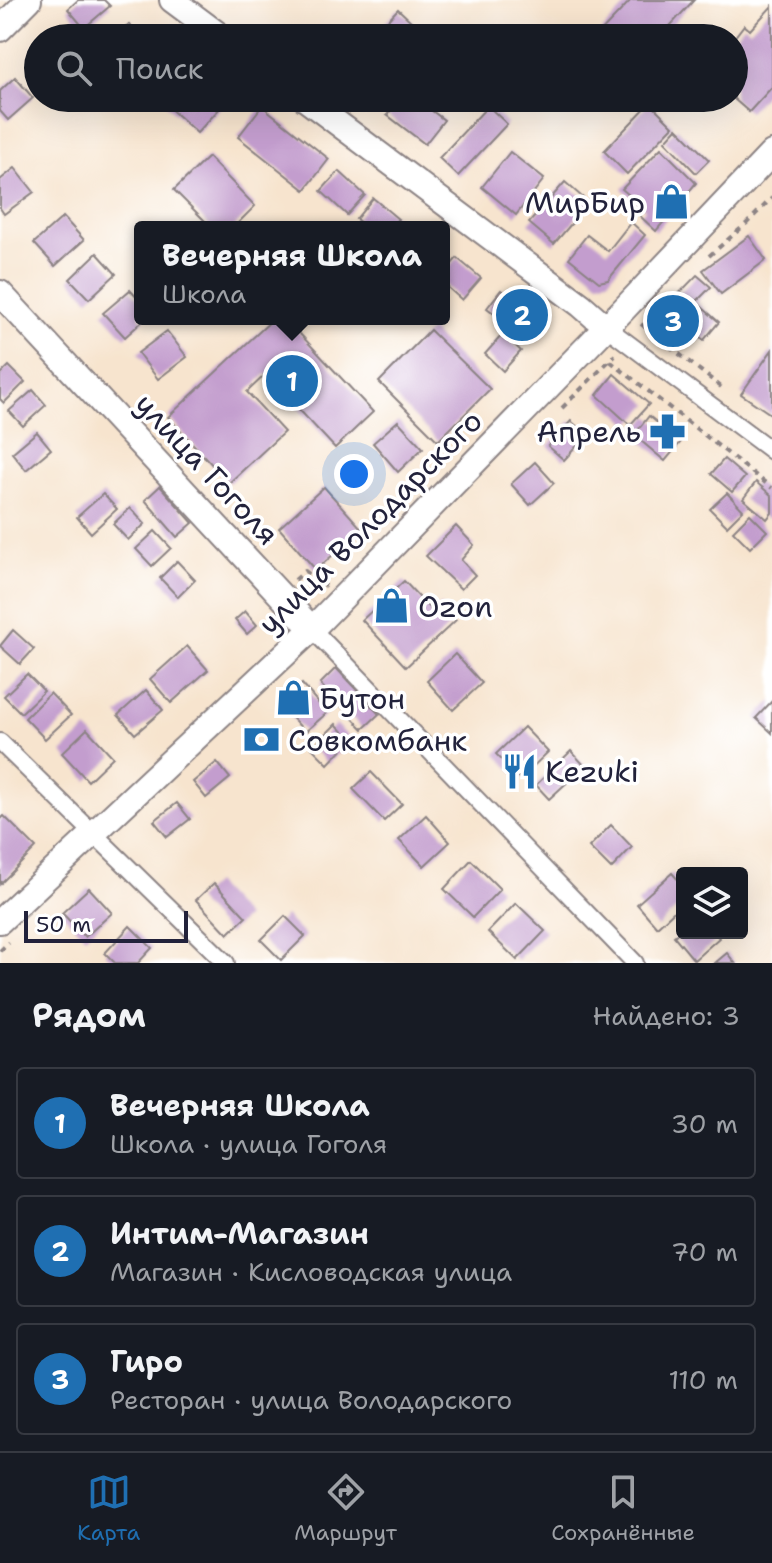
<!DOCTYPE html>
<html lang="ru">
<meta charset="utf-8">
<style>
:root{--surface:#171b24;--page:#20242c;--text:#f1f3f6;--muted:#9ea1a6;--line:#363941;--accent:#1f6fb2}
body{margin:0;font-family:"Shantell Sans",sans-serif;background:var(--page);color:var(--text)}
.controls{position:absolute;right:24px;bottom:24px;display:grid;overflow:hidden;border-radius:8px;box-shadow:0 8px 32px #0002}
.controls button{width:72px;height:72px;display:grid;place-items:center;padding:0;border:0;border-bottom:2px solid var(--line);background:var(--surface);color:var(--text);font:40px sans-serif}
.scale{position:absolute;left:24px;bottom:20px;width:164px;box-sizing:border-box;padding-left:8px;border:4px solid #22223b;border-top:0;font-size:22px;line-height:28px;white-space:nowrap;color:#22223b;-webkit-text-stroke:6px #fff;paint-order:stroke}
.you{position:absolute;left:354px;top:474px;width:28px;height:28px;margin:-20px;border:6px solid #fff;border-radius:50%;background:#1a73e8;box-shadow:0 0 0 12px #1a73e833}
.badge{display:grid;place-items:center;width:52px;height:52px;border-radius:50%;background:var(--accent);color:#fff;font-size:26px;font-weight:700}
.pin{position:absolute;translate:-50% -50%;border:4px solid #fff;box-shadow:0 2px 8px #0006}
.popup{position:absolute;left:134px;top:221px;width:316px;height:104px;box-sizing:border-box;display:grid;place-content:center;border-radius:8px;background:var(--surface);filter:drop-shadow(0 2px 6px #0005);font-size:26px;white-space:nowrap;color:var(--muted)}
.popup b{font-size:30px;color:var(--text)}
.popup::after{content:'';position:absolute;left:50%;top:100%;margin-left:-16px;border:16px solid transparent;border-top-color:var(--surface)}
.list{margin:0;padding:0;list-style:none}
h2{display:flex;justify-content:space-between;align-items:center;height:104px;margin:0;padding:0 32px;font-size:34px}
h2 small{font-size:26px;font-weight:400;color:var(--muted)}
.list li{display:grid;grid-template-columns:52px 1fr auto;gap:24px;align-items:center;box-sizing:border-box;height:112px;margin:0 16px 16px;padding:0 16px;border:2px solid var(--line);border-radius:8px}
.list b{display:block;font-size:30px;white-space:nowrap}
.list p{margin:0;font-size:26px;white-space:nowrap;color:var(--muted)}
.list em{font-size:26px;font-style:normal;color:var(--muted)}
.icon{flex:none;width:44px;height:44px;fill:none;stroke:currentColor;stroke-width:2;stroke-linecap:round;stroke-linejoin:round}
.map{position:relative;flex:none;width:772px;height:963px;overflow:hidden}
.search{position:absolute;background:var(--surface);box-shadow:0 8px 32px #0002;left:24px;right:24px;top:24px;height:88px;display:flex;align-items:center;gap:20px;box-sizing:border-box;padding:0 28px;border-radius:44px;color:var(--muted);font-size:30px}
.sheet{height:488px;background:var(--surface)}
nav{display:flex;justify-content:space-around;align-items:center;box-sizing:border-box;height:112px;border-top:2px solid var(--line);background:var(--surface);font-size:22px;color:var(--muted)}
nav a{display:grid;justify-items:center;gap:4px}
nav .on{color:var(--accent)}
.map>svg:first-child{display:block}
</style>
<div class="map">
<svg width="772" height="963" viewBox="0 0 772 963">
<rect width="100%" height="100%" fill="#fff"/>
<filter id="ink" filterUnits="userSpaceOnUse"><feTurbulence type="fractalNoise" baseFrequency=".0125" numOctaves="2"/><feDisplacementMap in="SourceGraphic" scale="16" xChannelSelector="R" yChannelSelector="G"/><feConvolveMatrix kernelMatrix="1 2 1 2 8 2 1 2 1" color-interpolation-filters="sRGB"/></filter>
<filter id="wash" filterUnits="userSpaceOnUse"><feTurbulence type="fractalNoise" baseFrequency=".006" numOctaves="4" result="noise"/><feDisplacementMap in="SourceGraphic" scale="32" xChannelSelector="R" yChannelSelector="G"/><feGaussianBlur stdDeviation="1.8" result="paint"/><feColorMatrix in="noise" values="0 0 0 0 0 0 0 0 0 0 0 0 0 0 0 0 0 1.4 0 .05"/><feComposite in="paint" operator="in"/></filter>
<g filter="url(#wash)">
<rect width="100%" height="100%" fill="#f7e4ce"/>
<g id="blocks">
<g fill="#c39dce">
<polygon points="78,0 104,0 110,6 84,28 68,9"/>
<polygon points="631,0 694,0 659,38 595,38"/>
<polygon points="772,6 772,87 749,112 734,99 734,38 744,25 750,30"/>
<polygon points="398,9 429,38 371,38"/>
<polygon points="129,24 143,38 114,38"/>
<polygon points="15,77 33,98 8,120 0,111 0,91"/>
<polygon points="173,98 210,98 221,107 197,133 166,105"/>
<polygon points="401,98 415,98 444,120 425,144 387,115"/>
<polygon points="650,103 673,126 627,174 604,151"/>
<polygon points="262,106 329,159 305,190 238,137"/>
<polygon points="488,106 507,124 458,176 439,158"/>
<polygon points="677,128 709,160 696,173 665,141"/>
<polygon points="661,148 696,183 656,231 640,216 645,209 622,189"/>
<polygon points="510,152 544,179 516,215 482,187"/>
<polygon points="208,157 255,206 234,227 211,227 174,190"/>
<polygon points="15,168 34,192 4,214 0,208 0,180"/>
<polygon points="339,171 365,195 347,215 321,191"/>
<polygon points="565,182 589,203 554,244 529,223"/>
<polygon points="373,198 398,219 391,227 366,227 356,219"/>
<polygon points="63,217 84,240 55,266 34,243"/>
<polygon points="631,222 645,235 608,280 599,282 569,258 587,235 608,251"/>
<polygon points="749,236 766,260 721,294 703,270"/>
<polygon points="97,253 116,274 89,299 70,279"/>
<polygon points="457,258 481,278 462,300 444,284 444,273"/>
<polygon points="697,275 711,287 696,302 719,322 704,340 686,327 675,338 662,328 658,315"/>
<polygon points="130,290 140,301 140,319 145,319 125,337 103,313"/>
<polygon points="501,290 537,318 524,336 487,308"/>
<polygon points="273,319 286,319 373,412 335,448 266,374 247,392 284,432 229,483 168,417"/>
<polygon points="430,330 490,389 438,441 379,382"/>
<polygon points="167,331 187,357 158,379 138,353"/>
<polygon points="503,334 521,351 503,371 485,354"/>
<polygon points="772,350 772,415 741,394"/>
<polygon points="9,366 25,382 4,403 0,399 0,375"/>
<polygon points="614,374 649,404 630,425 597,395"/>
<polygon points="33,390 46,405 23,426 9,411"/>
<polygon points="649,416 681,442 665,461 634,435"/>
<polygon points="398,421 423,448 398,472 373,443"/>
<polygon points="571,421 587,435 564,460 548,446"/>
<polygon points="37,432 51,449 26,470 12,453"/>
<polygon points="724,459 745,477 732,492 711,474"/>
<polygon points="535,462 554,483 530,505 511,484"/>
<polygon points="756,482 772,496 772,513 767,519 743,499"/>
<polygon points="160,486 193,523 177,537 145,500"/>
<polygon points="324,487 362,529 316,570 279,528"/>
<polygon points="727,493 743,510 727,526 710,509"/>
<polygon points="103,494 117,509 91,533 77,517"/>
<polygon points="130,508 145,524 128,540 113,524"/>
<polygon points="750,514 767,531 750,548 733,531"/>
<polygon points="456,526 474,545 461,560 475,575 461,589 426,556"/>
<polygon points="155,531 171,548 152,566 136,549"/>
<polygon points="177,561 195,580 178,597 160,578"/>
<polygon points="404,581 433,612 441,605 456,620 406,667 362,620"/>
<polygon points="245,611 257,625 247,634 235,620"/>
<polygon points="13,630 34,649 20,664 0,646"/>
<polygon points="187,646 208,670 171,703 150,679"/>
<polygon points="455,654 482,683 453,710 427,681"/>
<polygon points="336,668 379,714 363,729 320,684"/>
<polygon points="27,674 44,691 21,713 4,696"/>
<polygon points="302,684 327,713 305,732 280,704"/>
<polygon points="146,690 163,710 135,734 118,715"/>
<polygon points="50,693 71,715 45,739 25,718"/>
<polygon points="772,701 772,733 756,718"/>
<polygon points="336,724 351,740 328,764 312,748"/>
<polygon points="524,727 548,752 520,779 496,754"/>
<polygon points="87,729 113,757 88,781 62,753"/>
<polygon points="571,751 585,766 549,799 536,785"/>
<polygon points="217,762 230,778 206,798 193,782"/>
<polygon points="371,772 402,804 384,821 353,789"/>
<polygon points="177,803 190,819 167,837 154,821"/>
<polygon points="426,815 450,842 424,866 399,840"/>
<polygon points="4,816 36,848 0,884 0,820"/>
<polygon points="611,825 632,847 611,869 589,847"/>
<polygon points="471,860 500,889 473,917 444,889"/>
<polygon points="672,873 682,884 682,904 657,927 637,904"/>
<polygon points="214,883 246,917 228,934 196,900"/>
<polygon points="89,888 112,913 85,937 62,913"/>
<polygon points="516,903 545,931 517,960 488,932"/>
<polygon points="285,916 305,936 281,960 261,940"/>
<polygon points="130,926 152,948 138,963 115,963 105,953"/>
<polygon points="682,930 682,933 715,933 719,938 694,960 674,936"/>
<polygon points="727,953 735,963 715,963"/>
</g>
</g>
</g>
<g filter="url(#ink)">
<use href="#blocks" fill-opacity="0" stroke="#8c8384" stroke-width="2"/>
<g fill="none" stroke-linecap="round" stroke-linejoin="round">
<defs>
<g id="street">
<polyline points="606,327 772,451"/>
<polyline points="312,629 635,963"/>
<polyline points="0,742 226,963"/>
</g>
<g id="secondary">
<polyline points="172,0 223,38"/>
<polyline points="0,29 29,0"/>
<polyline points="304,98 581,305 606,327"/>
<polyline points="0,293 312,629"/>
<polyline points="0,921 312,629 623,310 772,153"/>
</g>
</defs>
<use href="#street" stroke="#8c8384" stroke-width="20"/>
<use href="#secondary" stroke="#8c8384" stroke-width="28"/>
<g stroke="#8c8384" stroke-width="4" stroke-dasharray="6 6" stroke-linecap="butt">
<polyline points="709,256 747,223 772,198"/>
<polyline points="641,324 725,390"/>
<polyline points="610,361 772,488"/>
<polyline points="562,408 615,355"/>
<polyline points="295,580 305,571 326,586"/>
<polyline points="0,951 9,942"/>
</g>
<use href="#street" stroke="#fff" stroke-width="16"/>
<use href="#secondary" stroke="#fff" stroke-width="24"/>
</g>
</g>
<defs>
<symbol id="shop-bare" viewBox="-9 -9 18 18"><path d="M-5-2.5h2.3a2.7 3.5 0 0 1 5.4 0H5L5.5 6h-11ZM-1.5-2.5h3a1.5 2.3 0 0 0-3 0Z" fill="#1f6fb2" stroke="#fff" stroke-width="2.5" paint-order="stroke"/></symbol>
<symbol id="pharmacy-bare" viewBox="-9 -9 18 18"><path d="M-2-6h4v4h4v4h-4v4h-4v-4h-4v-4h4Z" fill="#1f6fb2" stroke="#fff" stroke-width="2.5" paint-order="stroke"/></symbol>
<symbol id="bank-bare" viewBox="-9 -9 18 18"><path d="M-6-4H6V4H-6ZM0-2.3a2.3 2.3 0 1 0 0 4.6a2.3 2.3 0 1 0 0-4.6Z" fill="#1f6fb2" stroke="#fff" stroke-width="2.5" paint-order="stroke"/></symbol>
<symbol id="restaurant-bare" viewBox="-9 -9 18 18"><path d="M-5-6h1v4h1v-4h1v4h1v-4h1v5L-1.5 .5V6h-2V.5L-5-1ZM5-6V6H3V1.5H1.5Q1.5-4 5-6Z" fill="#1f6fb2" stroke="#fff" stroke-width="2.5" paint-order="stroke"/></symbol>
</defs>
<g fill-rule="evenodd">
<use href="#shop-bare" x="646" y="176" width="51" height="51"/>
<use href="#pharmacy-bare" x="642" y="406" width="51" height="51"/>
<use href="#shop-bare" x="366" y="580" width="51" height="51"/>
<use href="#shop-bare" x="268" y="672" width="51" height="51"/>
<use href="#bank-bare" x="236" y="714" width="51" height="51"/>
<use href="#restaurant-bare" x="494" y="746" width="51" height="51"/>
</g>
<g text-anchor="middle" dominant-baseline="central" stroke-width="7" stroke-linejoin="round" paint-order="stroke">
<g font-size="30" fill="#22223b" stroke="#fff" text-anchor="start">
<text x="645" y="202" text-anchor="end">МирБир</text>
<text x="641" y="431" text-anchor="end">Апрель</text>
<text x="418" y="606">Ozon</text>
<text x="319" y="698">Бутон</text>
<text x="288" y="740">Совкомбанк</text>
<text x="545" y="771">Kezuki</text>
</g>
<g font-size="30" fill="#22223b" stroke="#fff">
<text transform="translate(207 469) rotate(47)">улица Гоголя</text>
<text transform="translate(370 522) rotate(-45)">улица Володарского</text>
</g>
</g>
</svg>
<div class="controls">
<button><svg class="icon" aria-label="layers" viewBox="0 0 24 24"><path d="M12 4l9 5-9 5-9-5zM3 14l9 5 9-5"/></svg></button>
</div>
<div class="scale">50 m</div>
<div class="you"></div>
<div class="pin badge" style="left:292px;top:381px">1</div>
<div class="popup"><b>Вечерняя Школа</b>Школа</div>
<div class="pin badge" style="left:522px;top:315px">2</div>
<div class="pin badge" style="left:673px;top:321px">3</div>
<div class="search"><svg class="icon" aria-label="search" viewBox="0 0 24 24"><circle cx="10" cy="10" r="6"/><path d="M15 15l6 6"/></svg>Поиск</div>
</div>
<section class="sheet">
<h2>Рядом<small>Найдено: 3</small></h2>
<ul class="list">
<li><span class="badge">1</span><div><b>Вечерняя Школа</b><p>Школа · улица Гоголя</p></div><em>30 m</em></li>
<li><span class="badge">2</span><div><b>Интим-Магазин</b><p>Магазин · Кисловодская улица</p></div><em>70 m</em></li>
<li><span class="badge">3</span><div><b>Гиро</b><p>Ресторан · улица Володарского</p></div><em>110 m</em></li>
</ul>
</section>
<nav>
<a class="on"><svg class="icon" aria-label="map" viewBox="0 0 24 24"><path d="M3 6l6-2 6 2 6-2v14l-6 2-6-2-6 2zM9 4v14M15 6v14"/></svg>Карта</a>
<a><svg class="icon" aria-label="directions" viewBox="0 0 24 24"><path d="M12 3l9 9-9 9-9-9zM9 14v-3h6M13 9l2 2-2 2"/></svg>Маршрут</a>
<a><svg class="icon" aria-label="saved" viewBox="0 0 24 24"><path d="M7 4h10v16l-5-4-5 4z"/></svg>Сохранённые</a>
</nav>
